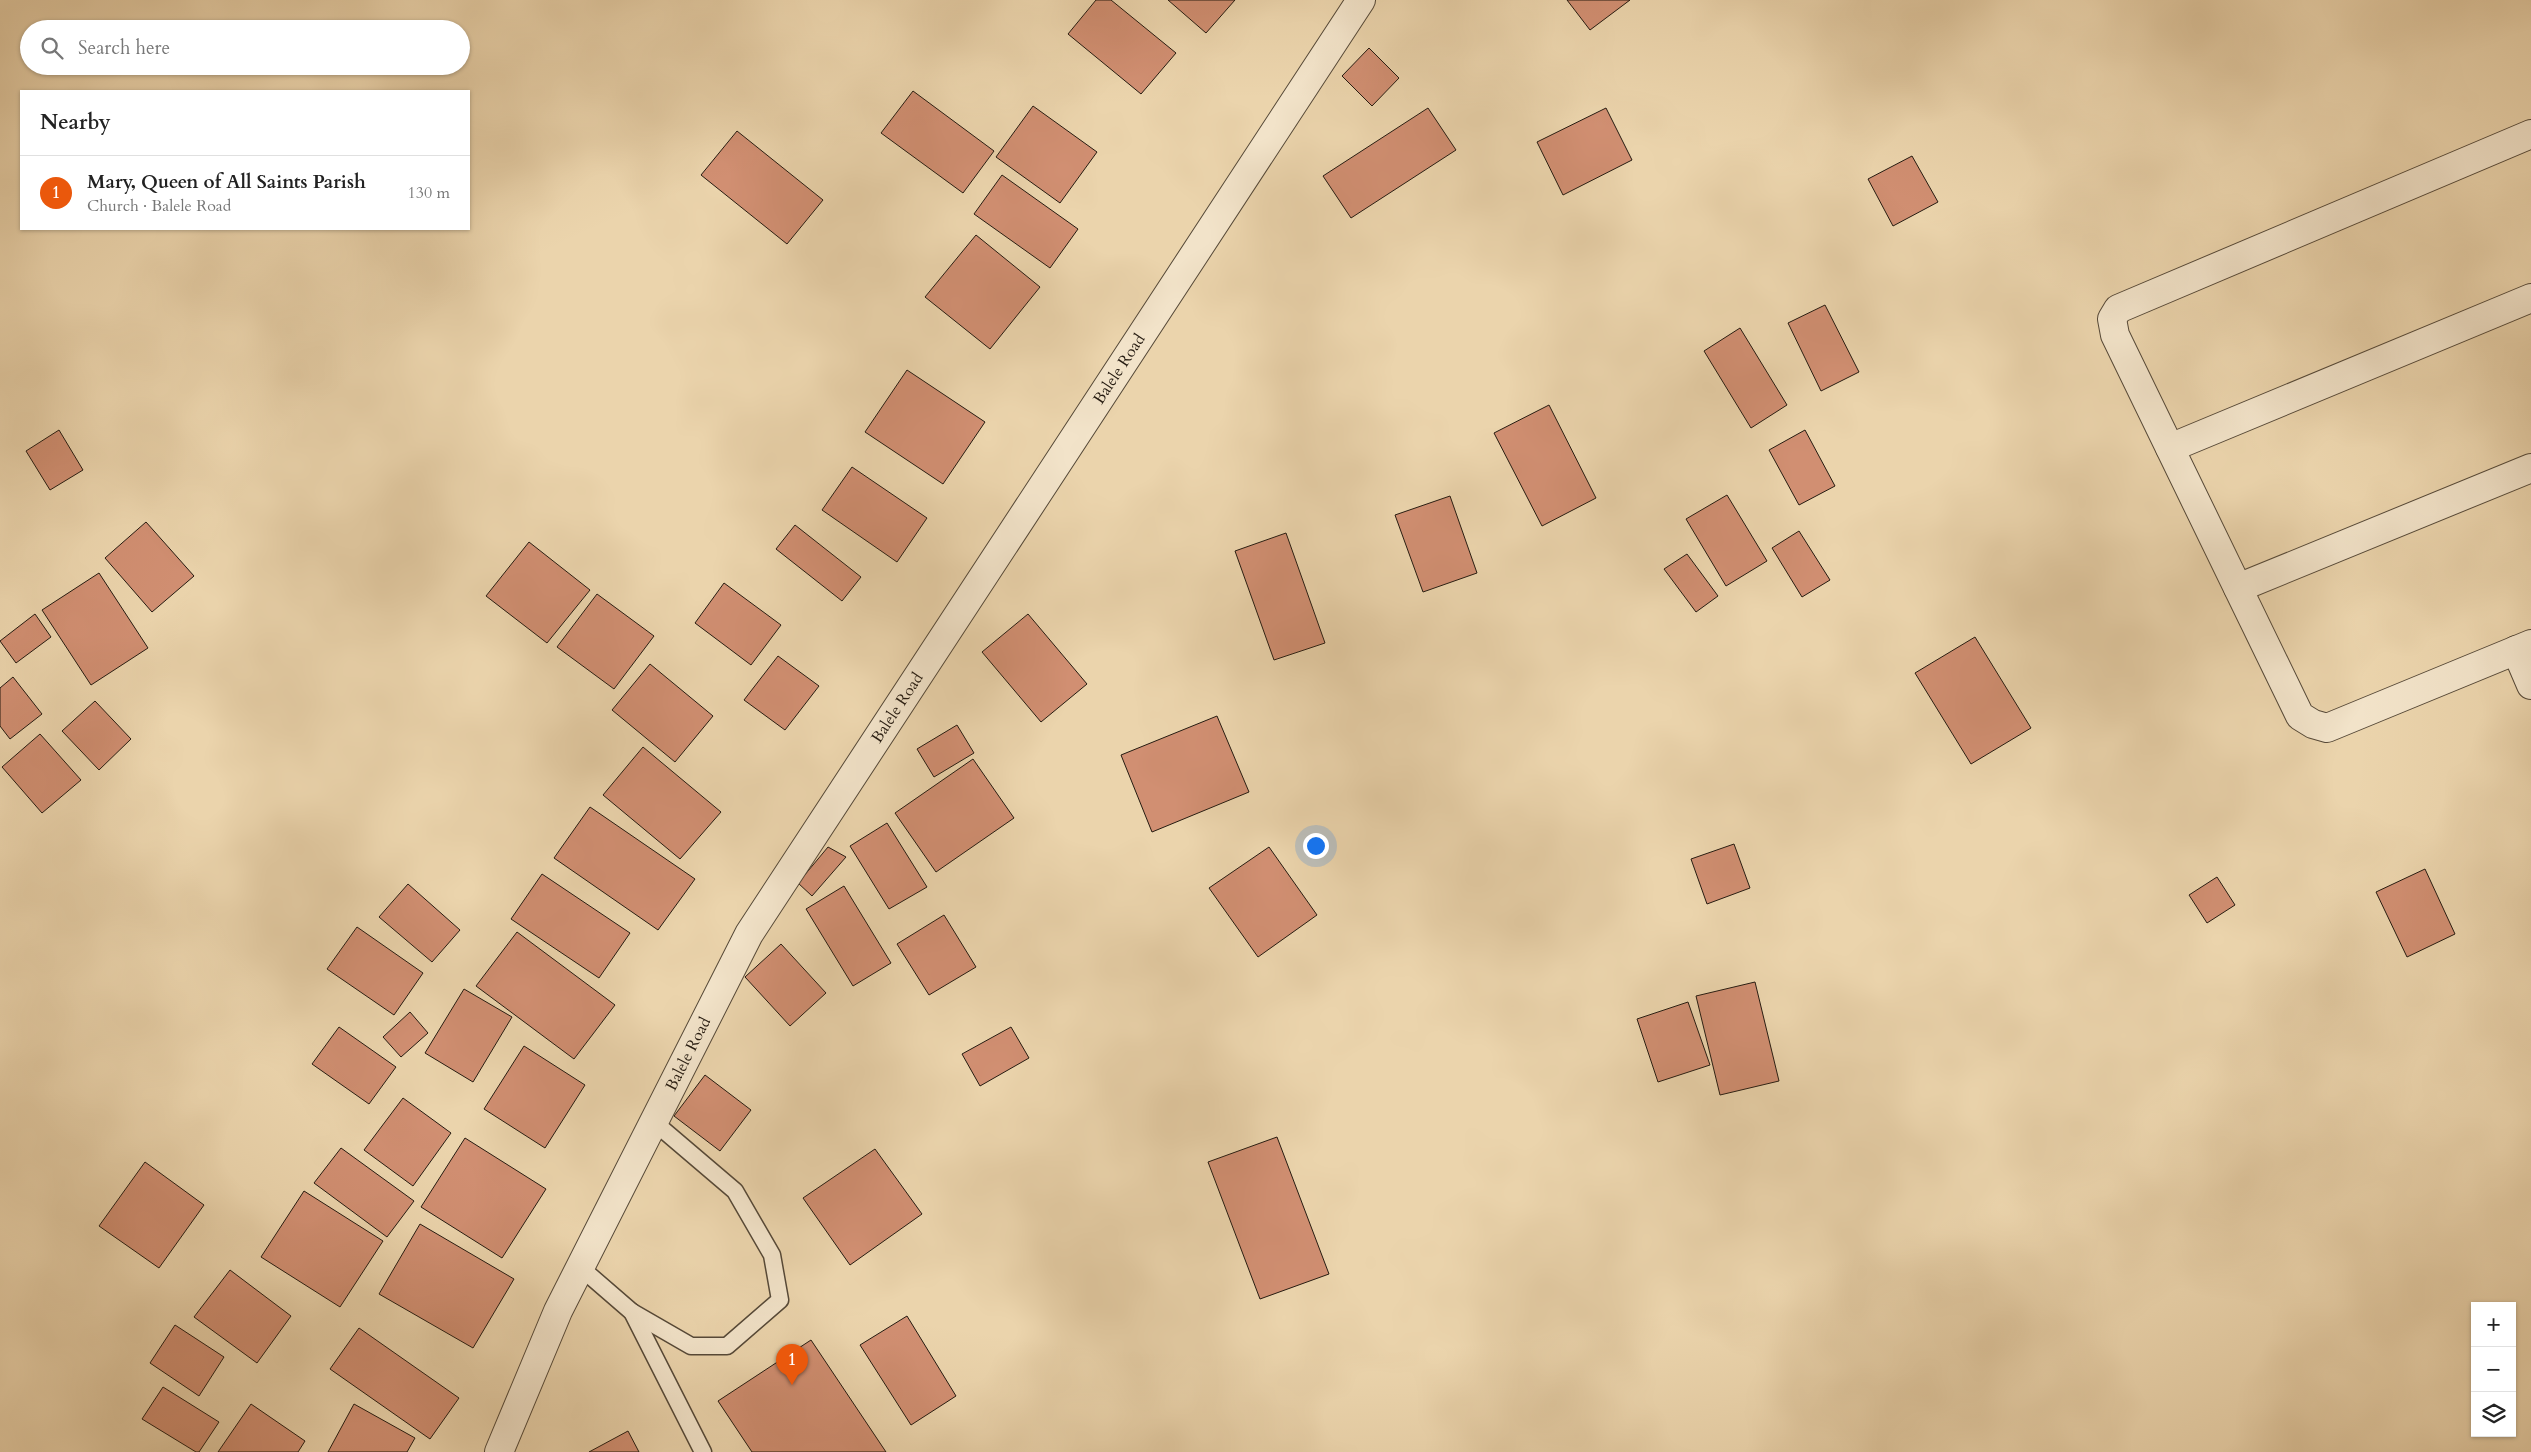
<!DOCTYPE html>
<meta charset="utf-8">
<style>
:root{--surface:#fff;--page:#f6f6f6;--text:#222;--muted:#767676;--line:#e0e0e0;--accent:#ea580c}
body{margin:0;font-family:Cardo,serif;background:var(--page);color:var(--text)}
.controls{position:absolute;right:15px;bottom:15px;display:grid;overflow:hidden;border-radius:0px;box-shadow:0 1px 4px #0004}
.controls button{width:45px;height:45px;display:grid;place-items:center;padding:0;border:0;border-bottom:1px solid var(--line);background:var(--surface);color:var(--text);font:25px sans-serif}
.you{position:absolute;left:1315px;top:845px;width:18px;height:18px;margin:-12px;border:4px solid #fff;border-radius:50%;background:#1a73e8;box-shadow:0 0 0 8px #1a73e833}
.badge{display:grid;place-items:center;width:32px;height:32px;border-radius:50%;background:var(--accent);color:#fff;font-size:16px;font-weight:700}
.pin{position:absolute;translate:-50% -41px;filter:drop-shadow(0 1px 2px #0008)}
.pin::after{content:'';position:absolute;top:26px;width:18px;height:15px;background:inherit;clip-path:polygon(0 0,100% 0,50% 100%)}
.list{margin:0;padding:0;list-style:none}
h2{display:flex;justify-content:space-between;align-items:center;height:65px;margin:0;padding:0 20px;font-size:21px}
h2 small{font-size:16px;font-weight:400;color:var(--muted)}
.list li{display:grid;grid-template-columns:32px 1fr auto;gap:15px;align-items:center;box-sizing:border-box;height:75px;padding:0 20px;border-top:1px solid var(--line)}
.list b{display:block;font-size:19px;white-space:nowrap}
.list p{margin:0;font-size:16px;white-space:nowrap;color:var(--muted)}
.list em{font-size:16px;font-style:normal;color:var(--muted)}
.icon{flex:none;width:28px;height:28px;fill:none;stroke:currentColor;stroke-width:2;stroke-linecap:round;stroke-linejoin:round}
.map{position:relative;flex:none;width:2531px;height:1452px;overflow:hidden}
.search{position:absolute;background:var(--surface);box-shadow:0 1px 4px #0004;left:20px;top:20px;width:450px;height:55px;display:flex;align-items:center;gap:12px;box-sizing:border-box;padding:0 18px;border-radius:28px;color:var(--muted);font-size:19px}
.panel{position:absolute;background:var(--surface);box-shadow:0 1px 4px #0004;left:20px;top:90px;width:450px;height:140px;border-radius:0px}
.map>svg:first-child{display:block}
</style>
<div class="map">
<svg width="2531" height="1452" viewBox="0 0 2531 1452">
<rect width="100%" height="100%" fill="#ebd4ac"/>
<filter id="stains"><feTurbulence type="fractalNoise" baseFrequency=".004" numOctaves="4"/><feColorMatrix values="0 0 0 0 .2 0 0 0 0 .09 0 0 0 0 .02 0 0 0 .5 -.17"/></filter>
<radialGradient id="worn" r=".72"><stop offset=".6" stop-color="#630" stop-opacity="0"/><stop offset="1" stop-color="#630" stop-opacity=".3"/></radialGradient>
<g fill="#d18f72" stroke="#251b11">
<polygon points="1096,0 1111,0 1176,53 1141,94 1068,34"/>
<polygon points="1168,0 1235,0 1206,33"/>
<polygon points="1567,0 1630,0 1590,30"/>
<polygon points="1369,48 1399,78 1372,106 1342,76"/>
<polygon points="913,91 994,151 963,193 881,133"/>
<polygon points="1033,106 1097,152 1060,203 996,157"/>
<polygon points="1428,108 1456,150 1351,218 1323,176"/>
<polygon points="1606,108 1632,160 1563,195 1537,142"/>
<polygon points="737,131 823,200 787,244 701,175"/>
<polygon points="1912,156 1938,202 1893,226 1868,179"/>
<polygon points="1002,175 1078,229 1050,268 974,214"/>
<polygon points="976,235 1040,287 990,349 925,297"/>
<polygon points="1825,305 1859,372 1821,391 1788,323"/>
<polygon points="1740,328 1787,405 1751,428 1704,351"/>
<polygon points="907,370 985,422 943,484 865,432"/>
<polygon points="1549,405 1596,498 1542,526 1494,433"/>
<polygon points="59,430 83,470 50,490 26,451"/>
<polygon points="1805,430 1835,486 1799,505 1769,450"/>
<polygon points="852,467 927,518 897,562 822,510"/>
<polygon points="1727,495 1767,561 1726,586 1686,519"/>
<polygon points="1450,496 1477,573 1423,592 1395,515"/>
<polygon points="146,522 194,576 152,612 105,558"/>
<polygon points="795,525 861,577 842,601 776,549"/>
<polygon points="1799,531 1830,580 1802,597 1772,548"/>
<polygon points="1286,533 1325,643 1274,660 1235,551"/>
<polygon points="529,542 590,590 547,643 486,596"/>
<polygon points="1687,554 1718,596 1696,612 1664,569"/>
<polygon points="99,573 148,648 91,685 42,610"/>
<polygon points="724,583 781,625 751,665 695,623"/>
<polygon points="597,594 654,636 614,689 557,647"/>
<polygon points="35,614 51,637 16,663 0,641"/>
<polygon points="1028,614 1087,684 1041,722 982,652"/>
<polygon points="1975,637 2031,728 1971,764 1915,673"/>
<polygon points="778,656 819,686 785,730 744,700"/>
<polygon points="650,664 713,716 675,762 612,710"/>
<polygon points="13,677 42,714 10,739 0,726 0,688"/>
<polygon points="95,701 131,739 99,770 62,731"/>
<polygon points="1217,716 1249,792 1152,832 1121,755"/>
<polygon points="957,725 974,753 934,777 917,749"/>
<polygon points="40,734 81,780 42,813 2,767"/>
<polygon points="643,747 721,812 680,859 603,795"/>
<polygon points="973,759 1014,818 936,872 895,813"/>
<polygon points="590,807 695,879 658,930 554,858"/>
<polygon points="887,823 927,887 889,909 850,846"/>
<polygon points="1734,844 1750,888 1707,904 1691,859"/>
<polygon points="828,847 846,857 812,896 798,883"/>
<polygon points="1269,847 1317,915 1258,957 1209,888"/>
<polygon points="2425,869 2455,934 2407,957 2376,892"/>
<polygon points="542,874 630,933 599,978 511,919"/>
<polygon points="2217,877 2235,905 2207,923 2189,895"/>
<polygon points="408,884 460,930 432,962 379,917"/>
<polygon points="844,886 891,963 853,986 806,909"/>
<polygon points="944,915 976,967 929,995 897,944"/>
<polygon points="357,927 423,973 394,1015 327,969"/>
<polygon points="517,932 615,1005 574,1059 476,986"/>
<polygon points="781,944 826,993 790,1026 745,977"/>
<polygon points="1755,982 1779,1081 1720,1095 1696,996"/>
<polygon points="464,989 512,1017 473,1082 425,1053"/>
<polygon points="1688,1002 1710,1065 1658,1082 1637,1019"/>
<polygon points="410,1012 428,1033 401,1057 383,1037"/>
<polygon points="339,1027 396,1067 369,1104 312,1064"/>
<polygon points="1011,1027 1029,1058 980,1086 962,1054"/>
<polygon points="524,1046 585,1085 545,1148 484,1109"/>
<polygon points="705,1075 751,1110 720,1151 674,1116"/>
<polygon points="403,1098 451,1133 413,1186 364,1150"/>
<polygon points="1277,1137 1329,1274 1260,1299 1208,1162"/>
<polygon points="465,1138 546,1189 502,1258 421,1207"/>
<polygon points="341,1148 414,1201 387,1237 314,1183"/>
<polygon points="875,1149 922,1214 850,1265 803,1198"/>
<polygon points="145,1162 204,1205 159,1268 99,1226"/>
<polygon points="304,1191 383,1241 340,1307 261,1257"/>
<polygon points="420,1224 514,1279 473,1348 379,1294"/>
<polygon points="230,1270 291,1316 257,1363 194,1317"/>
<polygon points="907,1316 956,1396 911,1425 860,1345"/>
<polygon points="175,1325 224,1357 199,1396 150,1363"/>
<polygon points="359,1328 459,1398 430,1439 330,1369"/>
<polygon points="811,1340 886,1452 752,1452 718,1401"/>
<polygon points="163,1387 219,1422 199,1452 196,1452 142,1419"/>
<polygon points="251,1404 305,1441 298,1452 218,1452"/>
<polygon points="354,1404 415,1438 407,1452 328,1452"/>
<polygon points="628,1431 639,1452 589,1452"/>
</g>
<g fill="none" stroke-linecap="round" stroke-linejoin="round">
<defs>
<g id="service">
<polyline points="580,1267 632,1312 703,1452"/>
<polyline points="632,1312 691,1346 727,1346 780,1300 772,1255 735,1191 654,1122"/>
</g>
<g id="minor">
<polyline points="2531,134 2118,309 2112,319 2115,335 2300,716 2313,724 2327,728 2531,644"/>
<polyline points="2170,448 2531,298"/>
<polyline points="2238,588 2531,468"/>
<polyline points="2516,650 2531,685"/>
</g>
<g id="tertiary">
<path id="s1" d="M499,1452L558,1311L749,934L1361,0"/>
</g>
</defs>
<use href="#service" stroke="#564938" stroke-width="19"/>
<use href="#minor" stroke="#564938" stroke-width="30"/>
<use href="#tertiary" stroke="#564938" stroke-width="30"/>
<use href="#service" stroke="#f2e3c9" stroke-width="16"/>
<use href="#minor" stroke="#f2e3c9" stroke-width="28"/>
<use href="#tertiary" stroke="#f2e3c9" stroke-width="28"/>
</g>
<g text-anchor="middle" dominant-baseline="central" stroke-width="4" stroke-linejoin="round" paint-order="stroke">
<g font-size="16" fill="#251b11" stroke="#f2e3c9">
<text stroke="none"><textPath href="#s1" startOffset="1251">Balele Road</textPath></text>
<text stroke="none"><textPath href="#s1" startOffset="846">Balele Road</textPath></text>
<text stroke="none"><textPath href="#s1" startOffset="441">Balele Road</textPath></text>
</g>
</g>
<rect width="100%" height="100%" filter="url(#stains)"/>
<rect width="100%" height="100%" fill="url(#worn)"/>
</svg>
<div class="controls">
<button>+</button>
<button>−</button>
<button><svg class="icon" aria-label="layers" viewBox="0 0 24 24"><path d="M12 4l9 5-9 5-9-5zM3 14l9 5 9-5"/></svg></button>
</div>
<div class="you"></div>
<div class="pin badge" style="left:792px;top:1385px">1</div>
<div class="search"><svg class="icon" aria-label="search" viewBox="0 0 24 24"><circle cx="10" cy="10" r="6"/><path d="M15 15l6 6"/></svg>Search here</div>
<section class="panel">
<h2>Nearby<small></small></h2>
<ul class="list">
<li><span class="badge">1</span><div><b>Mary, Queen of All Saints Parish</b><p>Church · Balele Road</p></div><em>130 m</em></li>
</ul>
</section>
</div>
